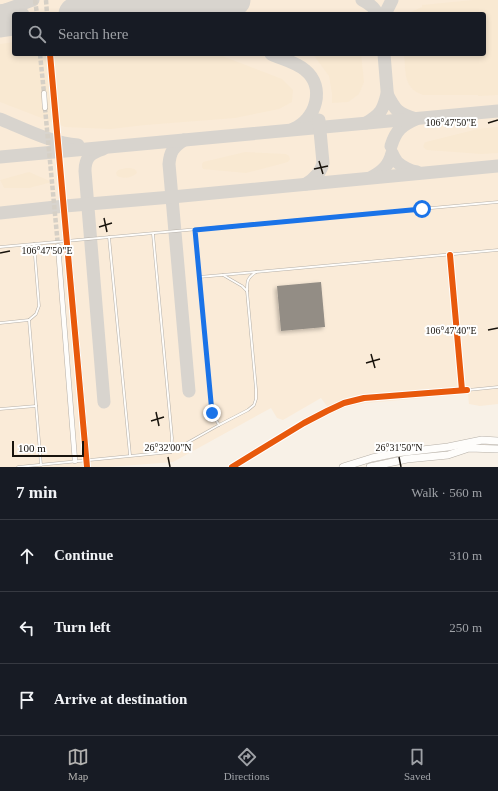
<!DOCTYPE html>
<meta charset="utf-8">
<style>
:root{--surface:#171b24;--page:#20242c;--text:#f1f3f6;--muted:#9ea1a6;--line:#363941;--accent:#b2b1af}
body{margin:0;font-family:"Times New Roman",serif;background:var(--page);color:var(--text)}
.scale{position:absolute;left:12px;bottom:10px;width:72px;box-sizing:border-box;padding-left:4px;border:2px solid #18130c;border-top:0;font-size:11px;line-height:14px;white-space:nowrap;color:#18130c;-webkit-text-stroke:3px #fff;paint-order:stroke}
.stop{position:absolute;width:12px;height:12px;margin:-9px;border:3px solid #1a73e8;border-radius:50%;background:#fff}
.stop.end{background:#1a73e8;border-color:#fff;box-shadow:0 1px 4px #0008}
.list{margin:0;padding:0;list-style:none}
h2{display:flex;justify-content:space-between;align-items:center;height:52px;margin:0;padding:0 16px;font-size:17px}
h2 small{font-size:13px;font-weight:400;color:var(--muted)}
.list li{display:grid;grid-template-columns:26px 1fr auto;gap:12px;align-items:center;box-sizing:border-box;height:72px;padding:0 16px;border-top:1px solid var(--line)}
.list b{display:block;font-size:15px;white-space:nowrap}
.list em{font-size:13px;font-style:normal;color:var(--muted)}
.icon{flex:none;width:22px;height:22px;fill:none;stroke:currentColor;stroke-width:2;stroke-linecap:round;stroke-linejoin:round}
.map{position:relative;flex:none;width:498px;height:467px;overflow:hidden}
.search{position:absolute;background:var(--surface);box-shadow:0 2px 6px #0003;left:12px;right:12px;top:12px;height:44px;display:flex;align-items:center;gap:10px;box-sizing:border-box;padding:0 14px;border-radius:4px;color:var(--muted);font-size:15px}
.sheet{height:268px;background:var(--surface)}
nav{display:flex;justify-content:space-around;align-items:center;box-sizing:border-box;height:56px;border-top:1px solid var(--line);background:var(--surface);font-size:11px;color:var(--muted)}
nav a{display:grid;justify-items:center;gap:2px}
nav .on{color:var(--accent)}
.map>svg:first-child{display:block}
</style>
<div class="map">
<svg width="498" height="467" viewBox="0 0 498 467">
<defs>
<filter id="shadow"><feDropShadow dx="-2" dy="2" stdDeviation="2" flood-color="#0004"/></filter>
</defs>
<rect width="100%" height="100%" fill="#f8f1e7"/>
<path fill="#faebd8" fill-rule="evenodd" d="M0,0H498V404L480,406L469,404L468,394L367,403L346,407L332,413L321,398L283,420L277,418L271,408L173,462L110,467H0ZM14,14H484V54H14Z"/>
<g fill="#f9e9d2">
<path d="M473,0H498V95L478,96V95H423C403,88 406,72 404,54H484V14H409L413,11L422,7V5Z"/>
<polygon points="14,42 14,54 217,54 282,79 293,90 292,102 279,109 235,118 145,125 111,129 65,127 0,102 0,44"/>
<polygon points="313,54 361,54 364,82 359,94 348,102 332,103 332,94 329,76"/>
<path d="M498,127V153L482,154L427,150C423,148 422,145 426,142L478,129Z"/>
<polygon points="245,152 286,154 289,156 290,159 288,162 246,173 203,169 202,167 202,164 203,162"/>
<path d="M126,168C131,168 136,168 137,173C132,178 123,179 117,176L116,173L118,170Z"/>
<polygon points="29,172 52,182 29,188 4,188 0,180"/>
</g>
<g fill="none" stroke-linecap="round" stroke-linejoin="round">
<g stroke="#d8d4ce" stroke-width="13">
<path d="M362,0C368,3 375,8 377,14"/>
<polyline points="0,12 33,0"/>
<polyline points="95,12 123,14"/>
<path d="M220,14C223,7 228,4 235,0"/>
<polyline points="385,14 392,0"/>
<path d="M271,54C282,59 296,62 305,70C326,87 316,120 293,129"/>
<polyline points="384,54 388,102"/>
<path d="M0,119C25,129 51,143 78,145"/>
<path d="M366,123C381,114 383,110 387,94C395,110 398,114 416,119C402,125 396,130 391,146"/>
<path d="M184,140C173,147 170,152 169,164L189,391"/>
<path d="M103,149C90,153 85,158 85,171L104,402"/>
<polyline points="0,157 498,111"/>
<path d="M372,177C383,171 389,165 392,153C393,156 395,159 397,162C402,167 411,171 417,172"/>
<path d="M306,184C314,179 321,173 323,163L319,120"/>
<polyline points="0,213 65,206 172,197 498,166"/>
</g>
<g stroke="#d8d4ce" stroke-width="33">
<polyline points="75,14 234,0"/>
<polyline points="0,21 14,19"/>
</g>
</g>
<polygon fill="#938d85" filter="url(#shadow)" points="321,282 325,327 281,331 277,286"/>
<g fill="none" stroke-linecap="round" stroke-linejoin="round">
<g stroke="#d6d0c6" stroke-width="4.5" stroke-dasharray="4.5 2" stroke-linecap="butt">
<polyline points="35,0 37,14"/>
<polyline points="46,0 47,14"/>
<polyline points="40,54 44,93"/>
<polyline points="50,54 54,92"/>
<polyline points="55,107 68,245"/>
<polyline points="45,108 58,246"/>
<polyline points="86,445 87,467"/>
</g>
<defs>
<g id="service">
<polyline points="195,230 212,413 219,425"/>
<polyline points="153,234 172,438 171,452"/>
<polyline points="109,237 130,455"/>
<polyline points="34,244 39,306 36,314 29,320 41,465"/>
<polyline points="0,247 498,202"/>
<polyline points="223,275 242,286 247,291"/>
<polyline points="199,277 256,272"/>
<polyline points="0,323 29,320"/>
<polyline points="468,390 498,387"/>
<polyline points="0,409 36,406"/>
<path d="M18,467L171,452L219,425L248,410L254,405L256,399V389L247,291C247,281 247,278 256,272L498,250"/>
</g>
<g id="minor">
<polyline points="54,92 55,107"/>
<polyline points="44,93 45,108"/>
<polyline points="68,245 86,445"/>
<polyline points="58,246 75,461"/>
<polyline points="450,255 462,390"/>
</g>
<polyline id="tertiary" points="232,467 304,423 327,411 344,403 364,398 467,390"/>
<g id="trunk">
<polyline points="343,467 372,458 396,453 448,447 482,440 498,441"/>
<polyline points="370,467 407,459 448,455 469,448 498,449"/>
</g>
</defs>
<use href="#service" stroke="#b6b0a8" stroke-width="3"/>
<use href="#minor" stroke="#b6b0a8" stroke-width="5.5"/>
<use href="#tertiary" stroke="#b6b0a8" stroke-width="6"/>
<use href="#trunk" stroke="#b6b0a8" stroke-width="8"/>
<use href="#service" stroke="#fefdfb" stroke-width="2"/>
<use href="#minor" stroke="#fefdfb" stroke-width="4.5"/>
<use href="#tertiary" stroke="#fefdfb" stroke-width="5.5"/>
<use href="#trunk" stroke="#fefdfb" stroke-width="7"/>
<defs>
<g id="cycleway">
<polyline points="50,54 87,467"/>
<polyline points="450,255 462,390"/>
<polyline points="232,467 304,423 327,411 344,403 364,398 467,390"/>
</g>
</defs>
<use href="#cycleway" stroke="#fff" stroke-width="8"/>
<use href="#cycleway" stroke="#e8590c" stroke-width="6"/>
</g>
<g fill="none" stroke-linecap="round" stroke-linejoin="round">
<polyline stroke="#1a73e8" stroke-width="5" points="212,413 195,230 422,209"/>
</g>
<path fill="none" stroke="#18130c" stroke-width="1.5" d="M488,123L498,120M319,161L323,174M314,169L328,166M104,218L107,232M99,227L112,223M0,253L10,251M488,330L498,328M371,354L375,368M366,363L380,359M156,412L159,426M151,421L164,417M168,457L170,467M399,457L401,467"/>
<g font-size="10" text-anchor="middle" fill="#18130c" stroke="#fff" stroke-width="4" stroke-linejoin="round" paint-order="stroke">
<text x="451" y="126">106°47'50"E</text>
<text x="47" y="254">106°47'50"E</text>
<text x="451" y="334">106°47'40"E</text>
<text x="168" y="451">26°32'00"N</text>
<text x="399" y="451">26°31'50"N</text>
</g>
</svg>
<div class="scale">100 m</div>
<div class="stop" style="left:422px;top:209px"></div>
<div class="stop end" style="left:212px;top:413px"></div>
<div class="search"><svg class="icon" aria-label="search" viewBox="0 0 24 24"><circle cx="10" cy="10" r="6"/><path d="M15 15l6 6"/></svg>Search here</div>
</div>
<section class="sheet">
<h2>7 min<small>Walk · 560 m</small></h2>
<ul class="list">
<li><svg class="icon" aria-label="ahead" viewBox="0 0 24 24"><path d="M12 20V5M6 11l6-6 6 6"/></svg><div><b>Continue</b></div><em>310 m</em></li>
<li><svg class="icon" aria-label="left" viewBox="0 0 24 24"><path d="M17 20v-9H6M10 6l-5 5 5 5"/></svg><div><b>Turn left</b></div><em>250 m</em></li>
<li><svg class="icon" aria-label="arrive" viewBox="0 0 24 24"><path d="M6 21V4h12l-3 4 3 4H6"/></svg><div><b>Arrive at destination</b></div></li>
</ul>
</section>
<nav>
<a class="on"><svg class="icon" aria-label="map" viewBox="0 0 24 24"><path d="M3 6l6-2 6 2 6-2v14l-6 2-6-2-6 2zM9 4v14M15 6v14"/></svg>Map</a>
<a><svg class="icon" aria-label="directions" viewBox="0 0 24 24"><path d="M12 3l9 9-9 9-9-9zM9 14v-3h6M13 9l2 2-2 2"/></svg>Directions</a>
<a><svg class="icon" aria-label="saved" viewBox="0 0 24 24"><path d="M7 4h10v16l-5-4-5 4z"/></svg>Saved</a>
</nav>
